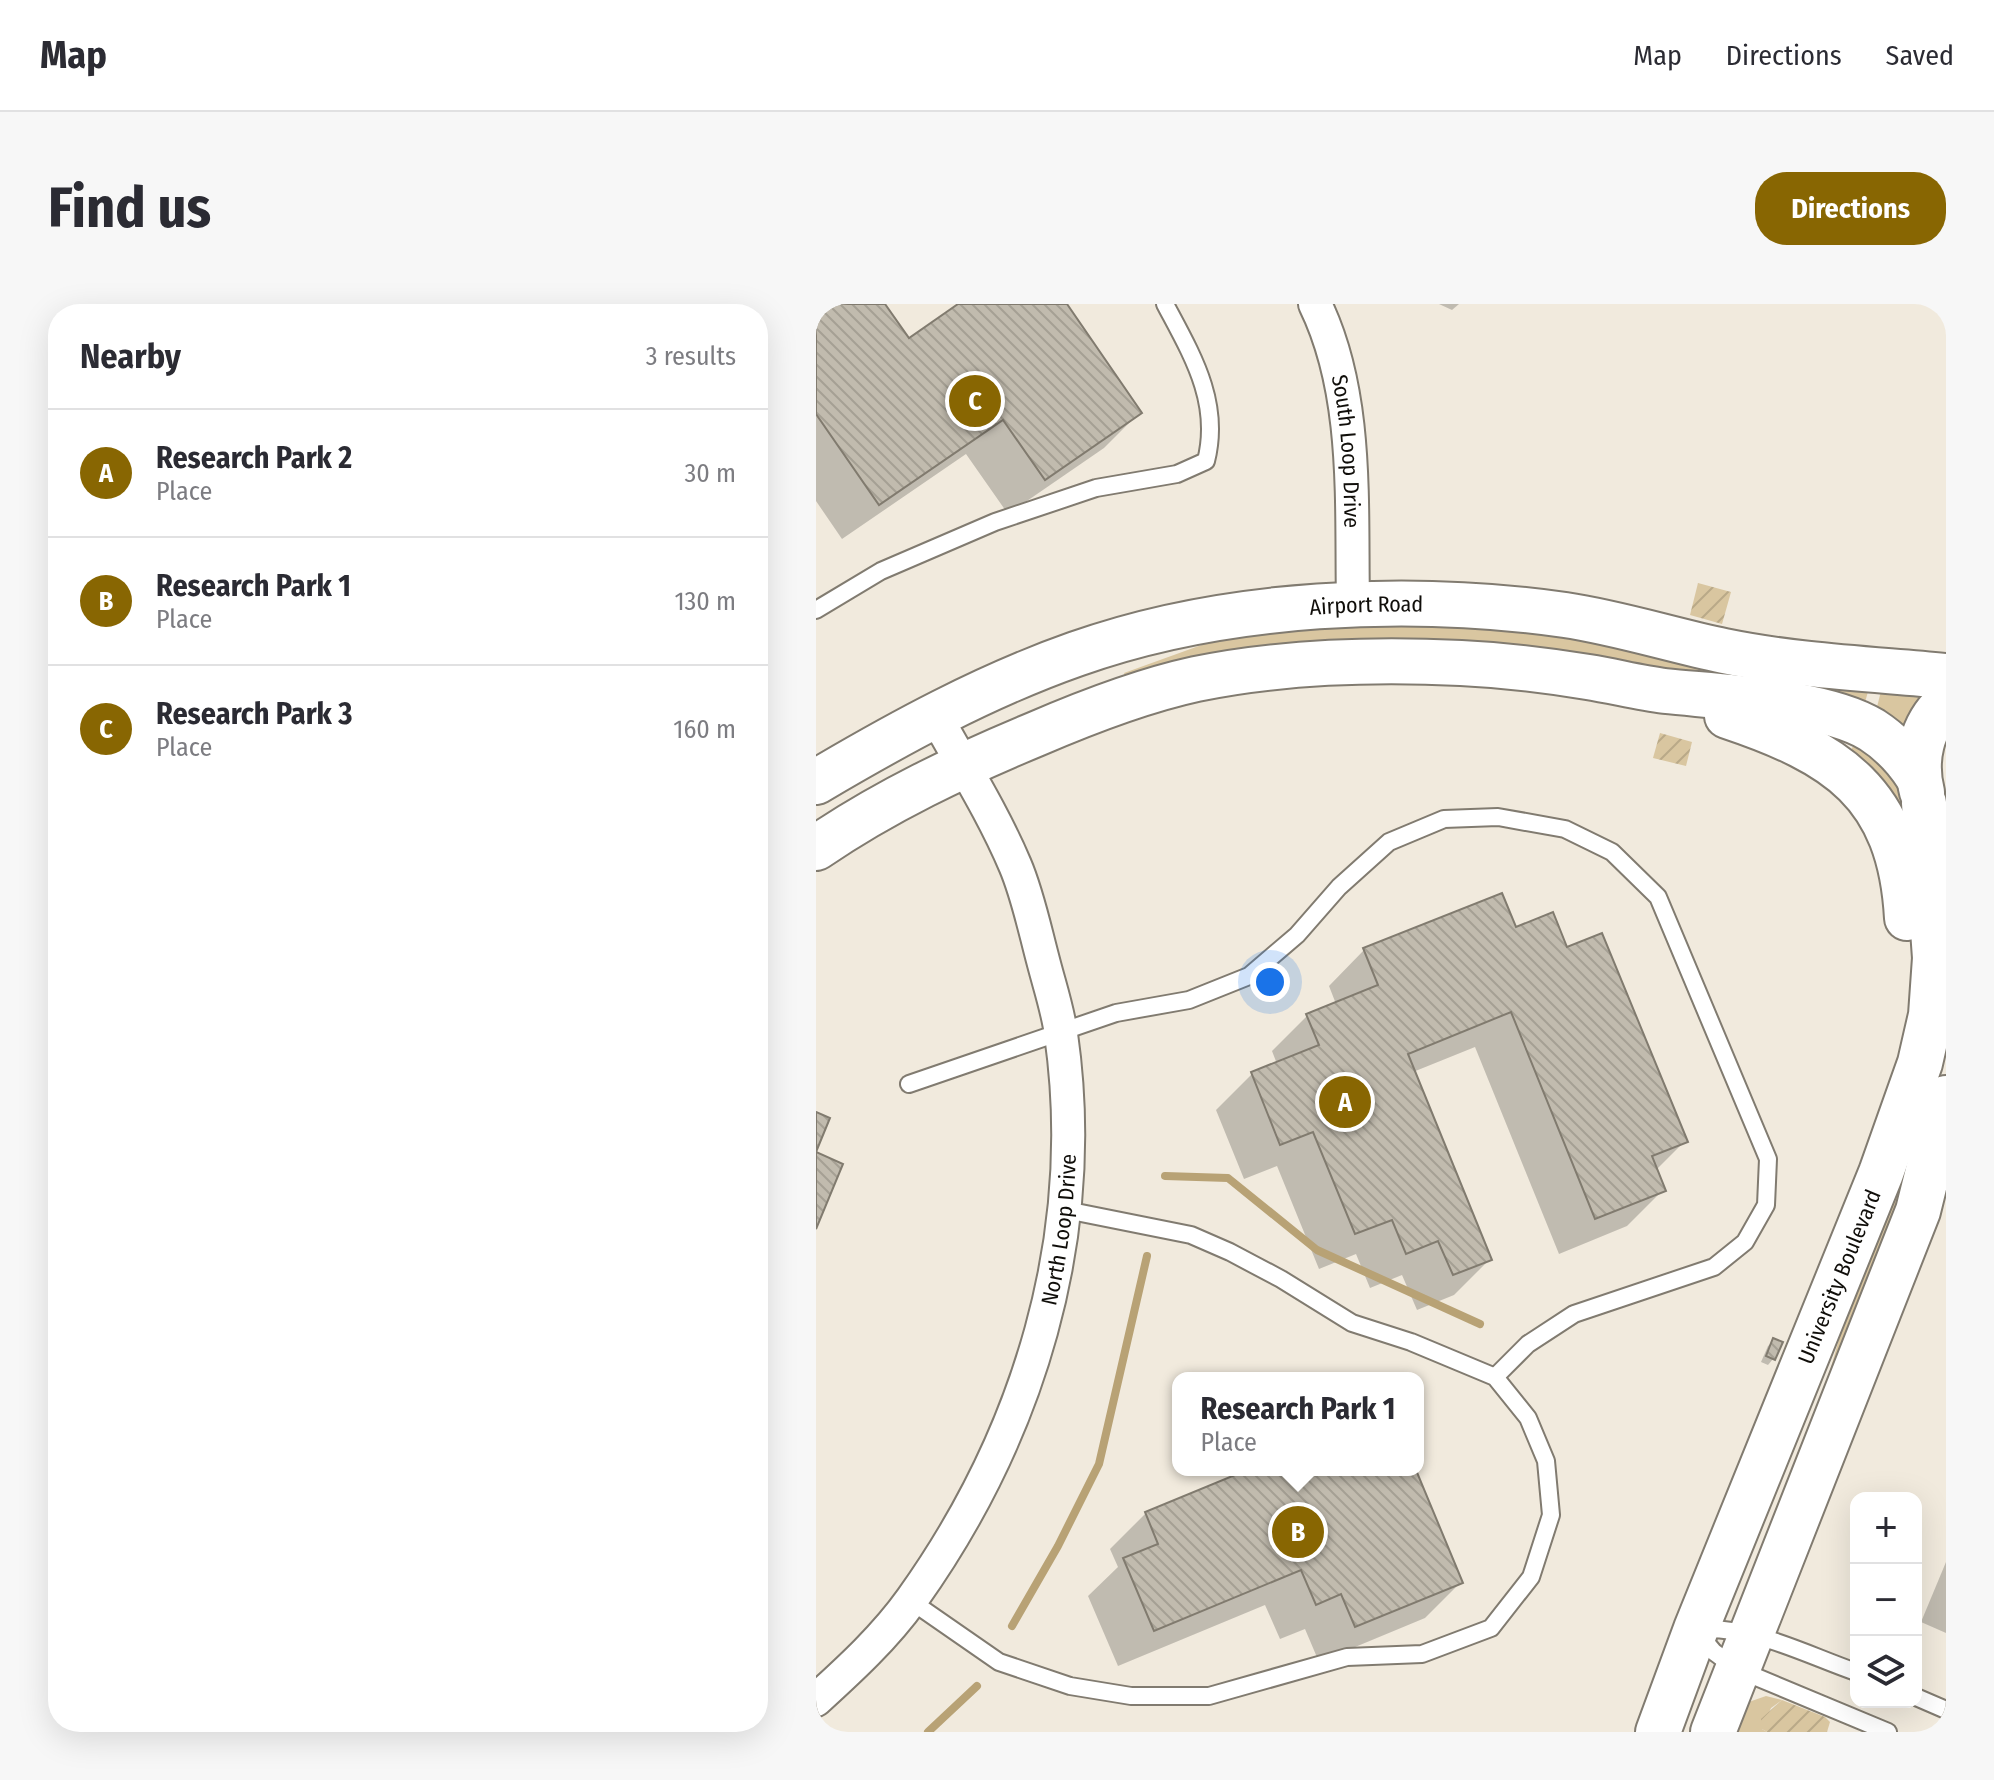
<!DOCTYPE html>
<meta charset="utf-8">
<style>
:root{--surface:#fff;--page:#f7f7f7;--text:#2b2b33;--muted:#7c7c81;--line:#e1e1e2;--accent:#886602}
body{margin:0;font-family:"Fira Sans Condensed",sans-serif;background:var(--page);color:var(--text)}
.controls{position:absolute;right:24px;bottom:24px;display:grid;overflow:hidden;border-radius:16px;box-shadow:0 8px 32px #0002}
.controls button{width:72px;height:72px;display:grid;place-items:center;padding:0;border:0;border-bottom:2px solid var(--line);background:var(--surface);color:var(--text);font:40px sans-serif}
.you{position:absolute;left:454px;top:678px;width:28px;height:28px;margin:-20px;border:6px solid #fff;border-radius:50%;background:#1a73e8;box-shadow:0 0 0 12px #1a73e833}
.badge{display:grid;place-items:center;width:52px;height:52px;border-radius:50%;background:var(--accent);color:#fff;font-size:26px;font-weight:700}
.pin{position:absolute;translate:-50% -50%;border:4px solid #fff;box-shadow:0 2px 8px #0006}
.popup{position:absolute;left:356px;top:1068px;width:252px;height:104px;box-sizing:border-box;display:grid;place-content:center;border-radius:16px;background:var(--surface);filter:drop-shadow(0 2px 6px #0005);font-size:26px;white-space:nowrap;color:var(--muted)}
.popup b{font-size:30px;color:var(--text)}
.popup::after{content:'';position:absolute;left:50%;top:100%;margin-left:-16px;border:16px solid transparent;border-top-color:var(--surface)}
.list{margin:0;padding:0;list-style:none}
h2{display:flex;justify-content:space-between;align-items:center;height:104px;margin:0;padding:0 32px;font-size:34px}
h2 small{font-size:26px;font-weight:400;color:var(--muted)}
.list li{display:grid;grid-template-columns:52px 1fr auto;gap:24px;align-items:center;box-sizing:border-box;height:128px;padding:0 32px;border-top:2px solid var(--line)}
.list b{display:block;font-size:30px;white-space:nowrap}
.list p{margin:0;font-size:26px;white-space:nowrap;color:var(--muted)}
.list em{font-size:26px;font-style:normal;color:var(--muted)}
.icon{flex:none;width:44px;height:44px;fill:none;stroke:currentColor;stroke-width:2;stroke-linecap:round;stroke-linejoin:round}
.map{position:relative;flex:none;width:1130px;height:1428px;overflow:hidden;border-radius:32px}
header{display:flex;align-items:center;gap:48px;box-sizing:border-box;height:112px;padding:0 40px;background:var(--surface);border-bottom:2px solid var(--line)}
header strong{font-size:38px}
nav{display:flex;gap:44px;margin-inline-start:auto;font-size:28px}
.intro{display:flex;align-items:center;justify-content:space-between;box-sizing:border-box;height:192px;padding:0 48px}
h1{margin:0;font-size:56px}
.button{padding:20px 36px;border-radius:32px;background:var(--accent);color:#fff;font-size:28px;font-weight:700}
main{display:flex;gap:48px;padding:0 48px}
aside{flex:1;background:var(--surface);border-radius:32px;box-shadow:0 8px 32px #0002}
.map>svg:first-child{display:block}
</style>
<header>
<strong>Map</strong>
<nav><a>Map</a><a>Directions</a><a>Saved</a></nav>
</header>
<div class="intro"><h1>Find us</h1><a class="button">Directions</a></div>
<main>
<aside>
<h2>Nearby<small>3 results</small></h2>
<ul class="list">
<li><span class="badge">A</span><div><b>Research Park 2</b><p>Place</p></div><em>30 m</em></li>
<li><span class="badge">B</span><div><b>Research Park 1</b><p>Place</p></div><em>130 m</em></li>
<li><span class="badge">C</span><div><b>Research Park 3</b><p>Place</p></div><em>160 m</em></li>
</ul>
</aside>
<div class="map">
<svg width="1130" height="1428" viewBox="0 0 1130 1428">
<defs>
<pattern id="garden-furrows" width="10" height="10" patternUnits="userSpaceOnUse" patternTransform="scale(2)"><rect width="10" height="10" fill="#d9c6a0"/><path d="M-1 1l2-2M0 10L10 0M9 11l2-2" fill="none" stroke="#b9a988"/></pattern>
<pattern id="building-back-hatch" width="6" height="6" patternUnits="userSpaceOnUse" patternTransform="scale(2)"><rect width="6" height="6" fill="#c1bbae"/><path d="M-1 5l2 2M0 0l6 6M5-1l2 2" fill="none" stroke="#a5a094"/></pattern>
</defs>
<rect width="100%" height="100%" fill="#f1eadd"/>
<g fill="#d9c6a0">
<polygon points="490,319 685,321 1053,384 1048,402 754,353 311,378 308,369 416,330"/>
<polygon points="1067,379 1119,384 1093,441 1058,415"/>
<polygon points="1043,433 1079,465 1101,525 1029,455"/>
<polygon points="1130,717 1076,932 1008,1087 1042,970"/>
<polygon points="950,1392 966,1396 955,1404 946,1425 951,1428 914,1428 927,1400"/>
</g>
<g fill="url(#garden-furrows)">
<polygon points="882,279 915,288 906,320 874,311"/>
<polygon points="844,429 876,438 870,462 837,454"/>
<polygon points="966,1396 1009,1413 1014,1418 1011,1428 951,1428 946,1425 945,1415"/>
</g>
<g fill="#0003">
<polygon points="0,0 67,0 92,37 146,0 248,0 323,109 288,144 192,210 150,150 26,235 0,197"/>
<polygon points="623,0 643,0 636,6"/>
<polygon points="699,625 750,646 869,837 839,867 847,886 811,922 743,950 659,743 597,768 674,955 638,991 601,1006 586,971 554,984 540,950 503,965 461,862 428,875 400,806 436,770 461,760 456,747 491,712 520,700 513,682 548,646"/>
<polygon points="958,1037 957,1055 952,1061 945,1058 952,1042"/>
<polygon points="436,1166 598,1166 645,1278 609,1314 503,1358 489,1325 464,1335 449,1301 302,1362 272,1292 302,1263 294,1245 330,1209"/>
<polygon points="1130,1258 1130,1329 1105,1318"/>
</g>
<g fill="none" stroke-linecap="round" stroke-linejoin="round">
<g stroke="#b8a275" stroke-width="8">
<polyline points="349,872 412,874 501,946 664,1020"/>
<polyline points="196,1322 242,1242 283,1160 331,952"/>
<polyline points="112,1428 161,1382"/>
</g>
</g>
<g fill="url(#building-back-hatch)" stroke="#817b6f" stroke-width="2">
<polygon points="0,0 69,0 93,34 142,0 251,0 326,109 229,176 187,116 63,201 0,110"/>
<polygon points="686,589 700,623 737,608 751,643 786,629 872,838 836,852 850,887 779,915 695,708 592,750 676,956 637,971 622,937 590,950 576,916 539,930 497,828 464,841 435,768 503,741 490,710 562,681 547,644"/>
<polygon points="0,808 14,814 0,848"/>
<polygon points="0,848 27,860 0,925"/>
<polygon points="957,1034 967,1038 959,1056 950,1052"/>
<polygon points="431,1166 600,1166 647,1279 539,1323 525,1290 500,1301 485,1266 338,1327 307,1254 342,1240 329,1208"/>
</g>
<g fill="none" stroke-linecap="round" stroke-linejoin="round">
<defs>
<g id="lane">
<path d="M0,306L65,267L179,218L280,184L361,170L390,157C405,98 376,51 349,0"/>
<polyline points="93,780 300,709 373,696 433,672 481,631 523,583 573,538 628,515 682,513 749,525 796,548 842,593 952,855 950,901 929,938 898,963 758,1010 712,1040 679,1073"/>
<polyline points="95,1297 183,1358 254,1382 315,1392 393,1392 531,1353 606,1350 675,1324 715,1273 735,1211 730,1157 712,1114 679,1073 595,1038 536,1019 465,975 414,948 375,931 250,906"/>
<path d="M886,1325C939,1323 991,1351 1040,1368"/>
<polyline points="883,1330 898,1348 921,1365 1072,1428"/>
<polyline points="1100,1393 1130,1406"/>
</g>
<g id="street">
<path id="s1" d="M499,0C543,90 535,201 537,299"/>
<path id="s2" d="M0,1396C34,1365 69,1333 96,1295C213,1131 274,932 245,730C242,707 234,683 228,660C219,627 212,591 199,561C177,509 146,460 119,411"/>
</g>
<g id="secondary">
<path d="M911,412C1021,449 1084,488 1091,614"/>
<path id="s3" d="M0,478C83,429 169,382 260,350C409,297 594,289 749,311C803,319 855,336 908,347C981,362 1056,365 1130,372"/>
<path d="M1106,488C1098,456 1105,422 1130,399"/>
<path d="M0,544C69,497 143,462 220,430C271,408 325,387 380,375C467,357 557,355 645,359C687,361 730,366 772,373C798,377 823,384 849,387C906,393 1009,397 1056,426C1076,439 1090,454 1102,473"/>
<path id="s4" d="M842,1428L880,1325L1065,869L1104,759L1115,711L1119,654L1108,499"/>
<polyline points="897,1428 1102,907 1130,794"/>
</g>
</defs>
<use href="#lane" stroke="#817b70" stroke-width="20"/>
<use href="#street" stroke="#817b70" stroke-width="36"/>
<use href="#secondary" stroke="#817b70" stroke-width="48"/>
<use href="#lane" stroke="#fff" stroke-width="16"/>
<use href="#street" stroke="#fff" stroke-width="32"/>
<use href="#secondary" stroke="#fff" stroke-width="44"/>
</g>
<g text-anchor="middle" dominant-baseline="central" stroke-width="7" stroke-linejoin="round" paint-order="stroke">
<g font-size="22" fill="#100e0a" stroke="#fef7ea">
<text stroke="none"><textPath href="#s1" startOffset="152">South Loop Drive</textPath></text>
<text stroke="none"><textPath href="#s3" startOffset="586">Airport Road</textPath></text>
<text stroke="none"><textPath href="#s2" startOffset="542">North Loop Drive</textPath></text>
<text stroke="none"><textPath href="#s4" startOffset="490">University Boulevard</textPath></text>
</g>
</g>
</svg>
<div class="controls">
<button>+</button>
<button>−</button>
<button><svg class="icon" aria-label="layers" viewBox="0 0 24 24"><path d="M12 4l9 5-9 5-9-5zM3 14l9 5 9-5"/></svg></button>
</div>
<div class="you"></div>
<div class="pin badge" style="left:529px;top:798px">A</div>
<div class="pin badge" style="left:482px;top:1228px">B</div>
<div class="popup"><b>Research Park 1</b>Place</div>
<div class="pin badge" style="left:159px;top:97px">C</div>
</div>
</main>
